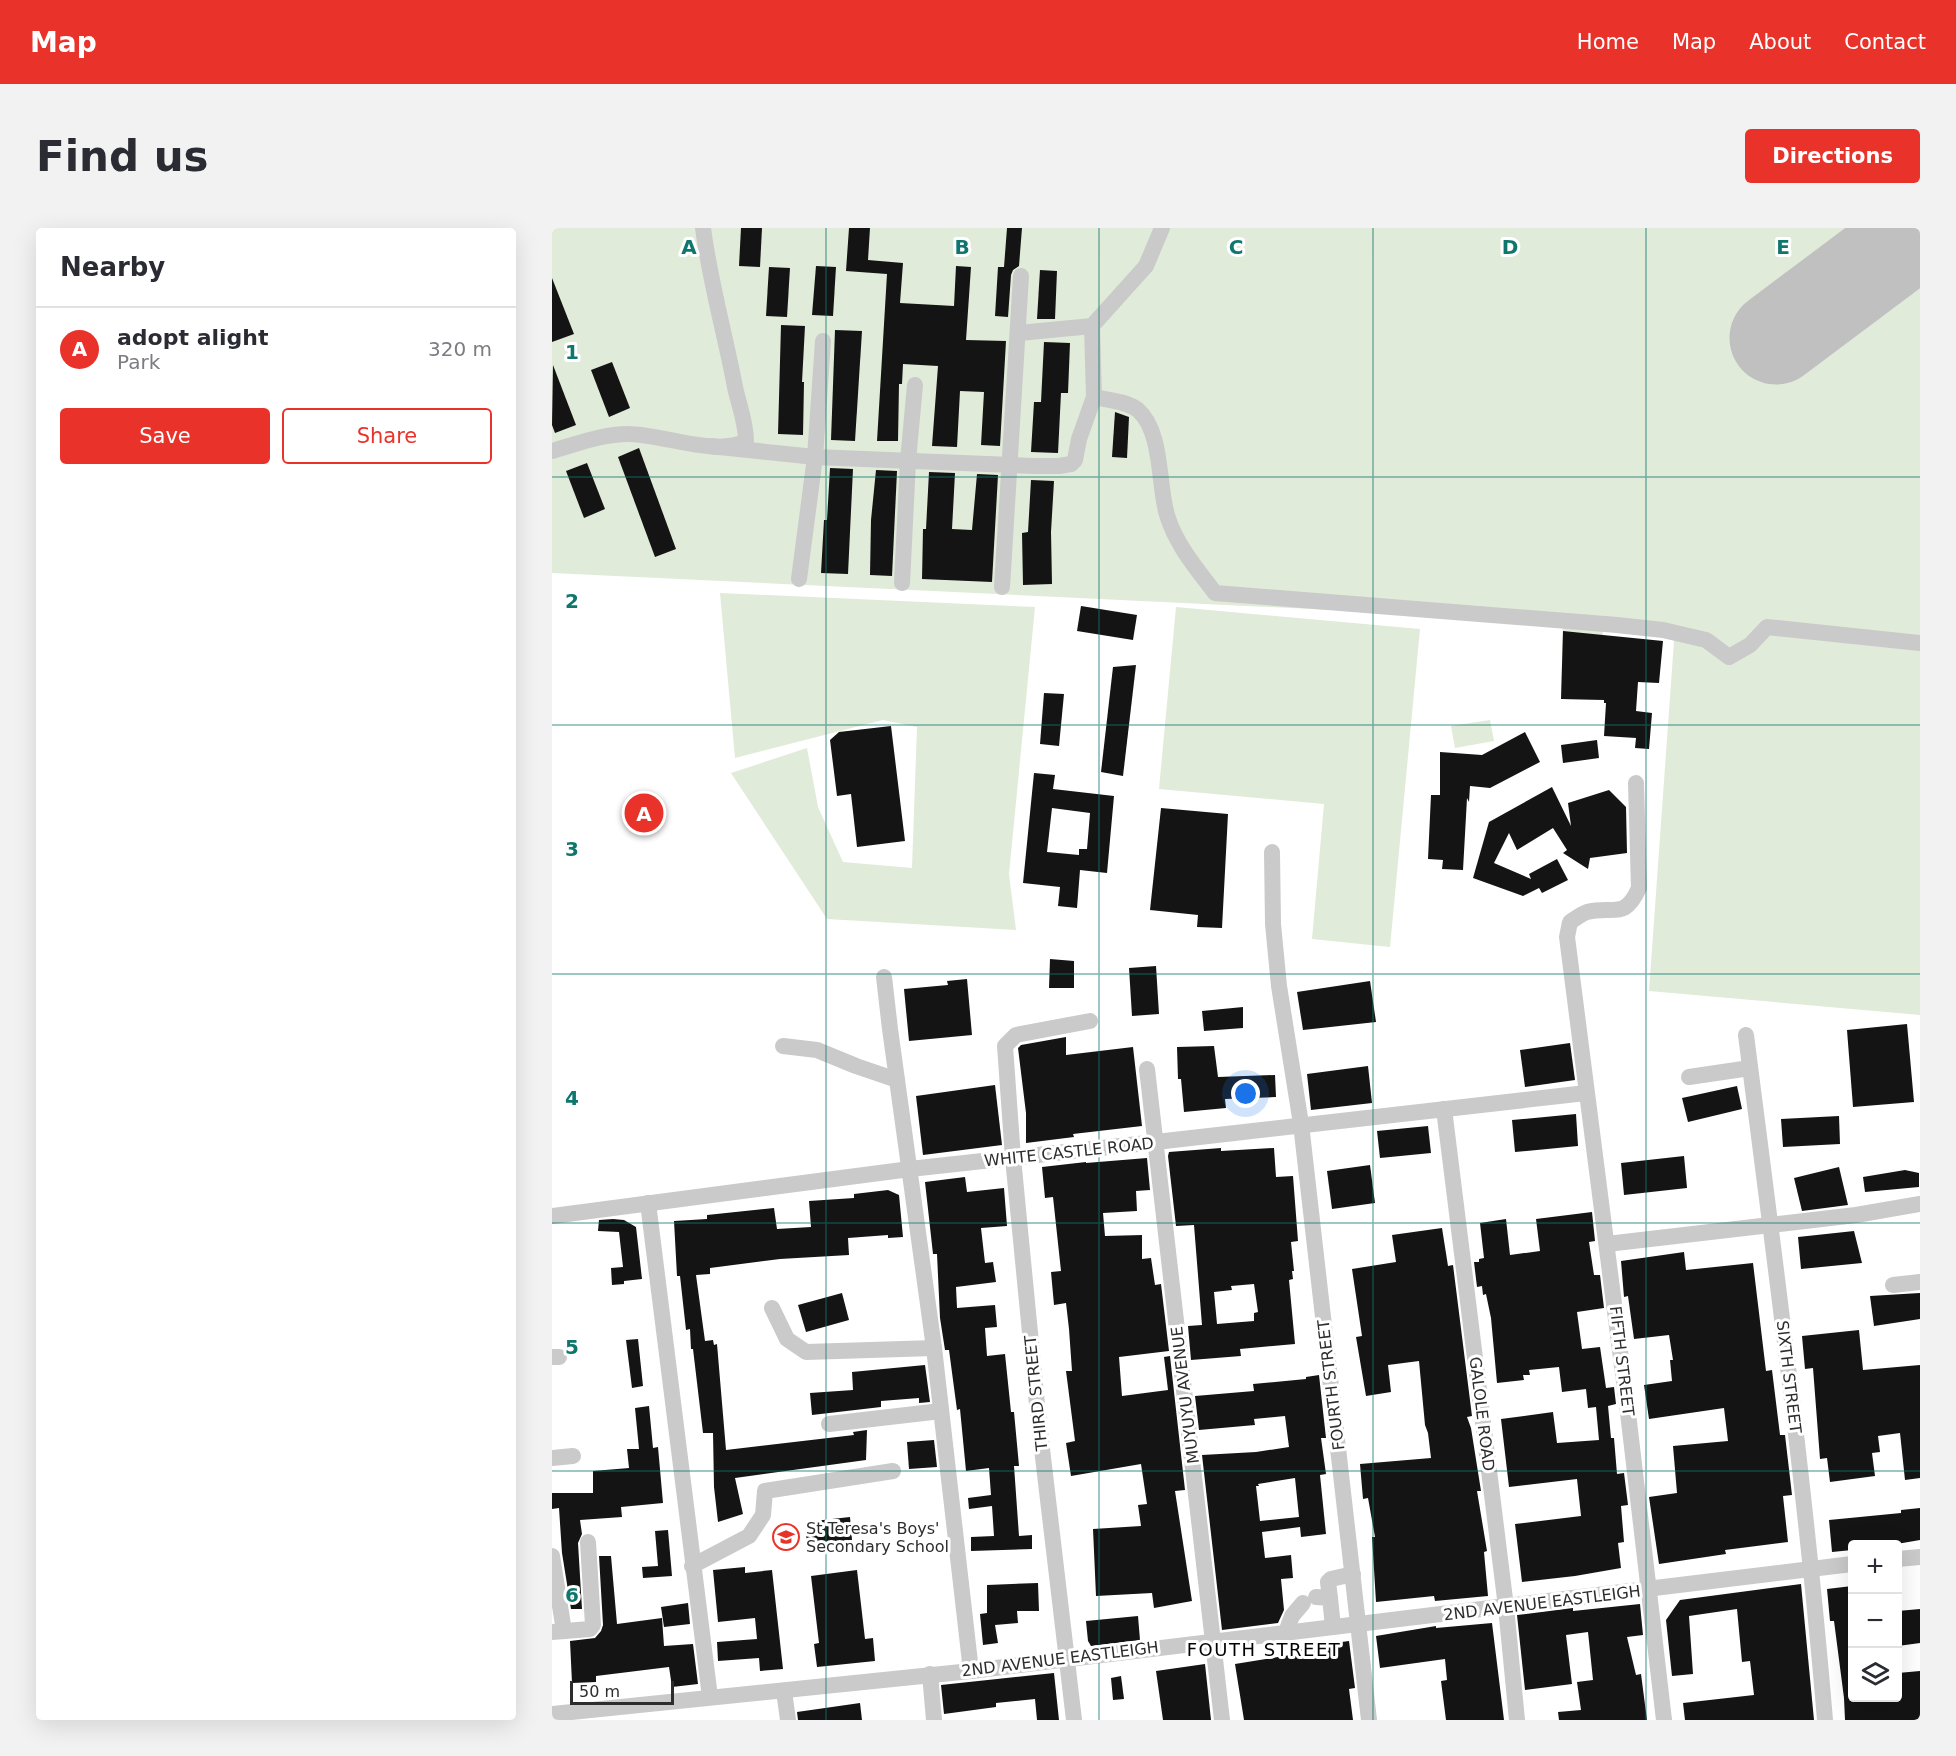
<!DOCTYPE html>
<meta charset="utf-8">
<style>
:root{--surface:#fff;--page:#f2f2f3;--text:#2b2b33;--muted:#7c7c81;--line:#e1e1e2;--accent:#e9322a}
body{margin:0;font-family:"DejaVu Sans",sans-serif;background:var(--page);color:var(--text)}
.controls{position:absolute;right:18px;bottom:18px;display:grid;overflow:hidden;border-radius:6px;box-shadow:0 6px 24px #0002}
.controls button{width:54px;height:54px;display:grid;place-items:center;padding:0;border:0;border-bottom:2px solid var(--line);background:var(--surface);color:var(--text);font:30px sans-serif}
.scale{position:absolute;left:18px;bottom:15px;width:104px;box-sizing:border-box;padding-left:6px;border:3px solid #2d2d2d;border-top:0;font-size:16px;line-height:21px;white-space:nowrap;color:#2d2d2d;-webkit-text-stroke:4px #fff;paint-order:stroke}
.you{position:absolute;left:694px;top:866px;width:21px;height:21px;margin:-15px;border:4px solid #fff;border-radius:50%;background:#1a73e8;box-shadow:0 0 0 9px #1a73e833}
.badge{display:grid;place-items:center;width:39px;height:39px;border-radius:50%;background:var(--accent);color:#fff;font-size:20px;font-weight:700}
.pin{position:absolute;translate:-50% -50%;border:3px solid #fff;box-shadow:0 2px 6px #0006}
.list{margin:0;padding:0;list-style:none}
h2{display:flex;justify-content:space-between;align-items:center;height:78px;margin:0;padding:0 24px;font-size:26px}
h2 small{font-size:20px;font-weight:400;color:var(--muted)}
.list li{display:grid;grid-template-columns:39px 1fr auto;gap:18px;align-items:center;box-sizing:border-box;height:84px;padding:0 24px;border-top:2px solid var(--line)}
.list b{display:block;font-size:22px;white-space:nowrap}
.list p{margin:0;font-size:20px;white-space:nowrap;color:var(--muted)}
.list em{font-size:20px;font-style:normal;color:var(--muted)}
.actions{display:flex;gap:12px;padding:18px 24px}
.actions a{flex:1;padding:14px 0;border:2px solid var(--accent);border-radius:6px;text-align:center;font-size:21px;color:var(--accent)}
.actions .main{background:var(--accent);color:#fff}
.icon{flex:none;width:33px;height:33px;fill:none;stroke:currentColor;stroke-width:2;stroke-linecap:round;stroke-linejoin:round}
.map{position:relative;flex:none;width:1368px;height:1492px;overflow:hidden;border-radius:6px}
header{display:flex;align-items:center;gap:36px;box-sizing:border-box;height:84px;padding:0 30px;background:var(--accent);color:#fff}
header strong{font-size:28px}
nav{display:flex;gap:33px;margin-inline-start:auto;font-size:21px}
.intro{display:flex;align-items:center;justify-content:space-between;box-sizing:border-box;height:144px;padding:0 36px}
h1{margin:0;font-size:42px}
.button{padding:15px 27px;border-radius:6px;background:var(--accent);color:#fff;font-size:21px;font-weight:700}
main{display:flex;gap:36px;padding:0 36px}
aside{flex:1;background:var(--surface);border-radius:6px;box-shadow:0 6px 24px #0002}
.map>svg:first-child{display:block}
</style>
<header>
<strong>Map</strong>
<nav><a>Home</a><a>Map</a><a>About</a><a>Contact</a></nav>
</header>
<div class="intro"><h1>Find us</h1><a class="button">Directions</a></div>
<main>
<aside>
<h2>Nearby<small></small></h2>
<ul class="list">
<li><span class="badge">A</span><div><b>adopt alight</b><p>Park</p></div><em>320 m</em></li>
</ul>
<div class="actions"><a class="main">Save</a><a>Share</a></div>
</aside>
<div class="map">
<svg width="1368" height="1492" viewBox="0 0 1368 1492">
<rect width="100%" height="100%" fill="#fff"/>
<g fill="#e1ebd9">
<polygon points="0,0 1368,0 1368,787 1097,763 1123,399 1051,395 1049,472 1009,471 1011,393 0,345"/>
<polygon points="168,365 483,379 457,646 464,702 275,691 179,545 255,520 266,579 291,634 360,640 365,499 331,492 183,530"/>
<polygon points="624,379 868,401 838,719 760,711 772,576 607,561"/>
<polygon points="938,492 942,513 903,520 899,498"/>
</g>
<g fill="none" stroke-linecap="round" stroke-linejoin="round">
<polyline stroke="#c0c0c0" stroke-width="93" points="1224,110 1368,2"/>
</g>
<g fill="#141414" fill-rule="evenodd">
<polygon points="189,0 210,0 208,39 187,38"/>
<polygon points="297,0 318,0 316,32 351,35 348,75 402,78 404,38 419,39 414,112 454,113 448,218 429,217 432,164 408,163 405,219 380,218 386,138 351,136 350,156 347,156 346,213 325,213 335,46 294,43"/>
<polygon points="455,0 470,0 467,38 461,42 459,47 456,89 443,88 446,39 452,39"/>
<polygon points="264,38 284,39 281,88 260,87"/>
<polygon points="217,39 238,40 235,89 214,88"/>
<polygon points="488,42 505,43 503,91 485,91"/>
<polygon points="0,50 22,106 0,114"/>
<polygon points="229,97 253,98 250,154 252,154 251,207 226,206"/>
<polygon points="283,102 310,103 303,213 279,212"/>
<polygon points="492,114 518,115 516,165 509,165 506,225 479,224 482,174 489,174"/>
<polygon points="60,134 78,180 57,189 39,142"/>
<polygon points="1,137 24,197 3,205 0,197"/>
<polygon points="563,184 577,189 575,230 560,229"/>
<polygon points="87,220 124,321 103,329 66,229"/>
<polygon points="35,235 53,281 32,290 14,243"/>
<polygon points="278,240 301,241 296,346 269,345 272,292 275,292"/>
<polygon points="324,242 345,243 340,348 318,347 319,292"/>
<polygon points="377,244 403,245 400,301 420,302 425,246 446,247 440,354 370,351 371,301 374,301"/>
<polygon points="479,252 502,253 499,304 500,356 471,357 470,305 476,304"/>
<polygon points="529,378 585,387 581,412 525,403"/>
<polygon points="1011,403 1111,413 1107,455 1086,454 1084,483 1100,485 1097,521 1083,520 1084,510 1052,508 1054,475 1052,475 1052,472 1009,471"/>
<polygon points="584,437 571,548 549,544 561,439"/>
<polygon points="492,465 512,466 507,518 488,516"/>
<polygon points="339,498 353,613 305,619 299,566 285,568 278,512 287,504"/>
<polygon points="973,504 988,534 938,560 918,558 917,574 915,570 911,642 890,641 891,632 876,631 879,567 888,567 888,524 930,527"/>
<polygon points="1045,512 1047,530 1011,535 1009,517"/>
<path d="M482,545L503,547L501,561L562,568L555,645L528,642L525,680L506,678L508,659L471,655ZM500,580L538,585L535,621H527V627L495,624Z"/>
<polygon points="1000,559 1019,598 1016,575 1057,562 1074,579 1075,625 1038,630 1036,641 1011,625 1015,622 1001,600 965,622 957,605 942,635 979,651 977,646 1005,631 1016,652 990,665 987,660 971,668 921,650 937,594"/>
<polygon points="609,580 676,586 670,700 645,699 646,687 598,682"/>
<polygon points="498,731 522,733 522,760 497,760"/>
<polygon points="604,738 607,786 580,788 577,740"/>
<polygon points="415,751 420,807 357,813 352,761 396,757 395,753"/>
<polygon points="818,753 824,794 751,802 745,764"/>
<polygon points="691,779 691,800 652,803 650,783"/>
<polygon points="1355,796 1362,874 1301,879 1295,802"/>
<polygon points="514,809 514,827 581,819 590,898 521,906 522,909 474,915 474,885 466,820 469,817"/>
<polygon points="1018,815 1023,852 973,859 968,822"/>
<polygon points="662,818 666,849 723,847 724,869 673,871 674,880 632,884 629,851 626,851 625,819"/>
<polygon points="816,838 820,875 759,882 755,846"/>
<polygon points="443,857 450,917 371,927 364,868"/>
<polygon points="1185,858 1190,881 1136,894 1130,870"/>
<polygon points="1024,886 1026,918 963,924 960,892"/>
<polygon points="1287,888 1288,916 1231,919 1229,891"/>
<polygon points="876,898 879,925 828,930 825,903"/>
<path d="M669,920V923L722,920L724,949L741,948L746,1013L739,1014L742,1043H740L741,1051L737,1052L743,1116L688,1121L689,1128L639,1132L636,1098L650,1097L642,997L624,998L616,928L617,924ZM702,1056L706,1084L702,1085V1093L665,1096L662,1064L680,1062L679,1058Z"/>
<polygon points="1132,928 1135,960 1072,967 1069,935"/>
<polygon points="595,930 598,962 584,963 585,983 551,985 553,1008 590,1007 590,1031 599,1030 603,1057 609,1056 617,1123 567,1129 570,1168 616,1162 612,1129 618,1128 633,1262 623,1263 640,1373 602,1380 600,1365 544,1368 541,1301 589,1298 586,1277 595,1276 589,1236 519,1248 514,1215 523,1213 514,1143 520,1143 517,1101 514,1075 502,1077 499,1044 509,1043 501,969 493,970 490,939 534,934 534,935"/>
<polygon points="818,937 823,975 780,981 775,943"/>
<polygon points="1287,939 1296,977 1250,983 1242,950"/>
<polygon points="1353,942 1367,945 1367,959 1313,964 1311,949"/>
<polygon points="413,949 415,964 452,960 455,998 429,1000 433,1035 441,1034 444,1054 404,1059 405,1080 443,1077 445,1099 433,1100 435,1128 453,1126 459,1184 462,1184 467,1238 462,1238 467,1308 480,1307 480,1321 419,1323 419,1309 442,1308 440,1278 417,1281 416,1270 439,1267 437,1240 414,1243 408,1181 405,1182 397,1122 393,1122 388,1090 385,1026 381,1026 373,954"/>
<polygon points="336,962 347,967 351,1009 336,1010 336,1007 296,1010 297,1027 228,1031 158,1040 158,1046 144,1047 153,1113 161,1112 162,1117 165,1116 174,1222 302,1207 301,1204 315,1202 314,1232 183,1250 191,1286 166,1294 162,1259 161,1205 151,1205 141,1121 139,1121 138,1101 134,1102 128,1048 125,1048 122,993 155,991 155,987 222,980 225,1001 259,999 257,973 302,970 302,966"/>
<polygon points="1040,984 1043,1013 1037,1014 1042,1047 1048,1047 1052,1080 1025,1084 1030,1121 1048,1119 1054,1160 1062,1159 1064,1176 1056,1178 1059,1210 1062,1210 1065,1246 1072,1245 1076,1277 1069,1278 1072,1314 1066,1315 1069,1340 1023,1348 970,1354 963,1296 1029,1288 1025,1251 957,1259 949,1191 1001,1184 1005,1215 1047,1212 1044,1179 1036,1180 1034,1161 1010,1164 1007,1139 977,1142 978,1147 971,1147 972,1152 945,1155 939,1090 934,1066 931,1067 930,1058 925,1059 922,1034 927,1034 927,1031 932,1030 928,995 954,991 958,1027 988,1023 984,991"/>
<polygon points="61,991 72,992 84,999 90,1051 72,1053 72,1056 60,1057 59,1040 71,1039 67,1004 46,1003 47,992"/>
<polygon points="890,1000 896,1038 901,1037 920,1188 915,1189 919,1200 929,1263 925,1263 935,1323 932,1324 936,1368 883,1373 882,1368 824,1374 820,1309 823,1309 816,1270 811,1271 808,1236 879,1230 876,1205 873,1197 867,1133 836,1137 839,1164 814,1168 804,1109 810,1108 800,1041 844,1034 840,1007"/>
<polygon points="1302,1003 1310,1035 1249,1041 1246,1009"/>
<polygon points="1132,1024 1134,1042 1201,1035 1214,1143 1220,1142 1228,1207 1233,1207 1240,1267 1231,1268 1236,1314 1173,1322 1174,1326 1107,1336 1097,1269 1125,1265 1121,1218 1176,1213 1172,1180 1097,1191 1092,1157 1120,1153 1118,1132 1121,1132 1117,1107 1082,1111 1076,1068 1072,1069 1069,1033"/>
<polygon points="290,1065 297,1092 254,1104 246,1077"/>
<polygon points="1368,1065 1368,1091 1322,1098 1318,1068"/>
<polygon points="1307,1102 1311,1142 1368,1137 1368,1250 1353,1252 1348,1205 1326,1208 1328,1224 1320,1225 1323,1248 1278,1254 1275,1230 1268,1231 1261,1140 1253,1141 1250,1108"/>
<polygon points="86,1111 91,1158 80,1160 74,1112"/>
<polygon points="373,1137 378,1174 367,1175 367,1170 329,1173 329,1179 260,1187 258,1165 301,1162 300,1144"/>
<path d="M767,1147L774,1210H769L774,1246L768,1247L774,1306L749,1309L748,1299L710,1304L713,1330L739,1327L741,1350L729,1351L732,1382L726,1395L670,1402L650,1227L704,1224L737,1219L733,1188L702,1191L703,1197L647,1202L643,1168L702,1163L701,1156L754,1151V1149ZM743,1250L747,1289L708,1293L704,1258H707L706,1256Z"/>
<polygon points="97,1178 101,1220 106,1219 111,1275 69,1279 70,1289 28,1292 30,1306 26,1315 30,1381 19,1381 10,1325 7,1280 0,1281 0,1265 41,1265 41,1243 77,1240 75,1221 87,1221 83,1180"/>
<polygon points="382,1212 385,1239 357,1241 355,1214"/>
<polygon points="1368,1280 1368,1312 1339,1317 1300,1317 1300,1322 1280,1324 1277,1292 1349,1285 1349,1282"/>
<polygon points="298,1289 300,1312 255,1316 253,1294"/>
<polygon points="116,1302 120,1348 91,1350 90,1339 106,1338 103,1303"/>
<polygon points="47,1328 59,1328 65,1396 110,1390 112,1418 141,1416 146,1456 120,1459 117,1439 44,1448 44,1454 20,1455 18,1413 43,1410 49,1403 51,1397"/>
<polygon points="193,1339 193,1345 220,1342 231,1441 208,1443 207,1430 166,1433 165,1414 205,1411 203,1390 166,1394 161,1342"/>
<polygon points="305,1342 313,1411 321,1410 323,1433 265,1439 262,1416 267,1415 259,1348"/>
<polygon points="486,1355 487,1383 465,1383 466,1395 443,1397 446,1415 431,1417 428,1386 435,1385 435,1357"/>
<polygon points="1249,1356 1262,1492 1133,1492 1131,1475 1202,1467 1198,1433 1190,1434 1185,1381 1137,1388 1141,1446 1120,1448 1114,1392 1128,1372"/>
<polygon points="1300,1358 1300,1470 1346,1470 1346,1445 1368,1443 1368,1492 1293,1492 1292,1470 1282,1393 1278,1393 1275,1361"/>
<polygon points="136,1375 138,1396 112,1399 109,1379"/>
<polygon points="1088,1376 1091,1407 1075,1409 1084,1447 1089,1446 1095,1492 1007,1492 1006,1484 1029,1482 1025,1454 1041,1452 1036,1404 1014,1407 1020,1456 973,1462 965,1387 1021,1380 1021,1383"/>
<polygon points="1368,1381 1368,1415 1346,1418 1346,1383"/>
<polygon points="586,1388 588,1412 539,1418 536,1413 534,1393"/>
<polygon points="940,1395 952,1492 894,1492 889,1453 895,1452 893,1431 828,1440 824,1408 884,1398 884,1400"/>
<polygon points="797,1413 803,1460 797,1461 801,1492 692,1492 683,1436 745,1426 745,1420"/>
<polygon points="653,1436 659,1492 611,1492 604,1443"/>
<polygon points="502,1445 507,1492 485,1492 483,1471 444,1475 444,1479 392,1486 389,1457"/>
<polygon points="569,1448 572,1471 561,1472 559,1450"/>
<polygon points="308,1475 310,1492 246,1492 245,1484"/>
</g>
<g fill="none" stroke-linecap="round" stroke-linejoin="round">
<g stroke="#cacaca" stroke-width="16">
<polyline points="467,105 540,98 594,38 610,0"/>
<path d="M542,169C555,172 575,173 586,182C611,204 606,258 615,287C624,317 645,341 663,365L1065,397L1111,402L1154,412L1177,429L1198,417L1215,399L1368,415"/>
<polyline points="158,218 263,229 482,238 507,238 519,236 523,232 527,211 542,169 540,98"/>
<path d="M0,223C25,216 50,206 76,206C110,206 165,229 194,213C194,194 187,178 183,159C173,106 158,54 151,0"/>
<polyline points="247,351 263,229 271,113"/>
<polyline points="350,355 356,233 363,157"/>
<polyline points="450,359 469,48"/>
<path d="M1084,555L1087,660C1072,693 1062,677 1035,684C1029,686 1023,691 1018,694L1015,709L1076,1185L1112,1492"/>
<polyline points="720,624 721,696 727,758 749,896 817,1492"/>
<polyline points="332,749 338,801 382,1120 419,1443"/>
<path d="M1194,807C1223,1035 1254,1263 1273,1492"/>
<polyline points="231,818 265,822 304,838 345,852"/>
<polyline points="595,841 670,1492"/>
<polyline points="1137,849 1198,840"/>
<polyline points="892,881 954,1379 965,1492"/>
<polyline points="96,975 158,1469"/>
<polyline points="0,988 358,941 604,914 1034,865"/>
<polyline points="1055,1016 1304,987 1368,976"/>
<polyline points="1341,1057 1368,1054"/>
<polyline points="220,1080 235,1111 254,1124 382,1120"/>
<polyline points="0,1129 7,1129"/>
<polyline points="277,1196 389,1183"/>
<polyline points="0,1230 21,1228"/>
<polyline points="0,1328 12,1403"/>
<polyline points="1346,1331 1368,1329"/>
<polyline points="140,1338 197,1308 211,1287 213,1263 341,1243"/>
<polyline points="764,1369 778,1370 781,1399"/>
<polyline points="778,1370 776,1354 779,1351 801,1346"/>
<polyline points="0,1404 38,1401 41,1397 36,1314"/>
<polyline points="734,1404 740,1388 751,1375"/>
<polyline points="378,1446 382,1492"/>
<polyline points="232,1463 236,1492"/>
<polyline points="0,1486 419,1443 1300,1336"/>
<polyline points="522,1492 486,1187 461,930 453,818 464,807 538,793"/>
</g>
</g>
<path fill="none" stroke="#0f766e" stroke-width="1.5" stroke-opacity="0.55" d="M274,0V1492M547,0V1492M821,0V1492M1094,0V1492M0,249H1368M0,497H1368M0,746H1368M0,995H1368M0,1243H1368"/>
<defs>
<symbol id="school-ring" viewBox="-11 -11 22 22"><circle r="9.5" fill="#fff" stroke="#e9322a" stroke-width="1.5"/><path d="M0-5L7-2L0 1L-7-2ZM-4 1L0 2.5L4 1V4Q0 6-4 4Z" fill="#e9322a"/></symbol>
</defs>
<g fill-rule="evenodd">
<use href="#school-ring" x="219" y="1294" width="30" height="30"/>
</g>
<g text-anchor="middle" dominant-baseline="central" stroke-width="6" stroke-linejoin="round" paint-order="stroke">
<g font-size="16" fill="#2d2d2d" stroke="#fff">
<text transform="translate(517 924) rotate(-6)">WHITE CASTLE ROAD</text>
<text transform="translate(1070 1133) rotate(83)">FIFTH STREET</text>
<text transform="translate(1237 1149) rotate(83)">SIXTH STREET</text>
<text transform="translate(779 1157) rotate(-97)">FOURTH STREET</text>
<text transform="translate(484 1165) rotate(-96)">THIRD STREET</text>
<text transform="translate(633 1167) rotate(-97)">MUYUYU AVENUE</text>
<text transform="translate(930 1186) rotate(83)">GALOLE ROAD</text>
<text transform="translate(990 1375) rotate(-7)">2ND AVENUE EASTLEIGH</text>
<text transform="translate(508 1431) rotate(-7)">2ND AVENUE EASTLEIGH</text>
</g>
<g font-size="16" fill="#2d2d2d" stroke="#fff" text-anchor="start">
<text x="254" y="1300">St Teresa's Boys'<tspan x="254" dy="18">Secondary School</tspan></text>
</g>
<g font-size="18" letter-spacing="1.5" fill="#000" stroke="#fff">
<text x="712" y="1421">FOUTH STREET</text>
</g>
</g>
<g font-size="20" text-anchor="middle" font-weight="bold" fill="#0f766e" stroke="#fff" stroke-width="6" stroke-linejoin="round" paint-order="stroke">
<text x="137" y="26">A</text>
<text x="410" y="26">B</text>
<text x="684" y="26">C</text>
<text x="958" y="26">D</text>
<text x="1231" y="26">E</text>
<text x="20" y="131">1</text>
<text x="20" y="380">2</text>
<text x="20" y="628">3</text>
<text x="20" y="877">4</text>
<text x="20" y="1126">5</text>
<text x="20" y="1374">6</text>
</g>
</svg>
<div class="controls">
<button>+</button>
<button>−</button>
<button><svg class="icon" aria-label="layers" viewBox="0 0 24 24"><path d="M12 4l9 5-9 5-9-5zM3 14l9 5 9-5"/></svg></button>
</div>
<div class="scale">50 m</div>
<div class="you"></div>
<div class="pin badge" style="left:92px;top:585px">A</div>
</div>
</main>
